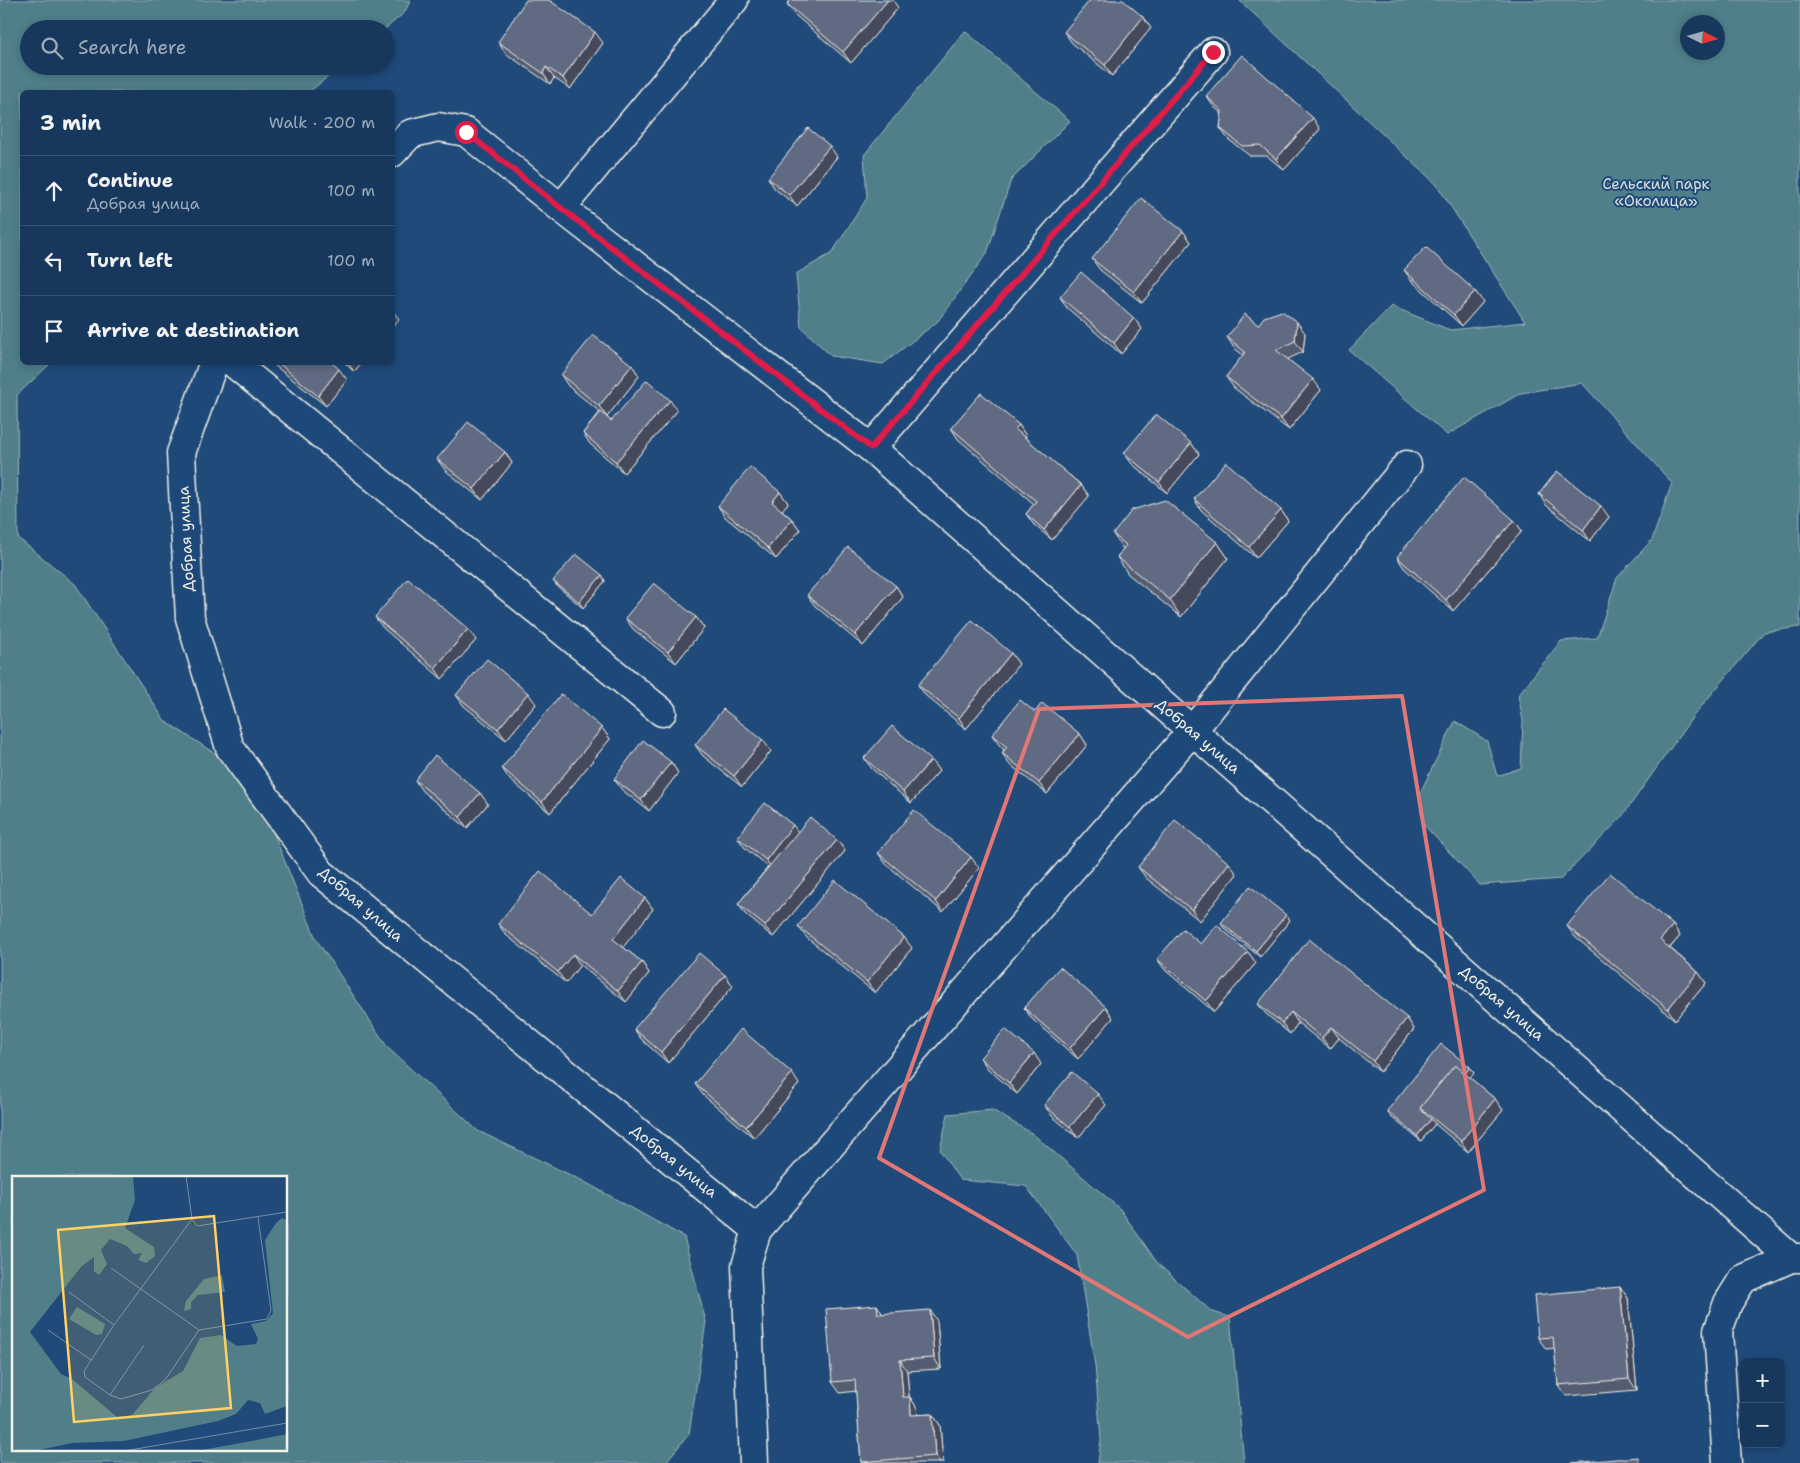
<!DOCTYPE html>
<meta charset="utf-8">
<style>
:root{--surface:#17385c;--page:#244365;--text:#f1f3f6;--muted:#9eacbb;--line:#365272}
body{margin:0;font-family:"Shantell Sans",sans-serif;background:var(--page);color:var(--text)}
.controls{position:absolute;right:15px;bottom:15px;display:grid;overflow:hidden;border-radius:8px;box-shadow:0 2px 8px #0003}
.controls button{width:45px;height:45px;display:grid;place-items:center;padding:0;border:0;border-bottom:1px solid var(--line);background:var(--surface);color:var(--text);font:25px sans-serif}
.compass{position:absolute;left:1680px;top:15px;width:45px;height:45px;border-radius:50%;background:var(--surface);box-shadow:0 2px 8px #0003;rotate:95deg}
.stop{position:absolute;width:15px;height:15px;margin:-11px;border:4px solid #e11d48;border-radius:50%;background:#fff}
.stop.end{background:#e11d48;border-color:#fff;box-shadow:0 1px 5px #0008}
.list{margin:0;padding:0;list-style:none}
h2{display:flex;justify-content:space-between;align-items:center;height:65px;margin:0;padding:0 20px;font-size:21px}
h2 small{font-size:16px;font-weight:400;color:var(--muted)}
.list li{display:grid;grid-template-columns:32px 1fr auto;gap:15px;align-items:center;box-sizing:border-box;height:70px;padding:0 20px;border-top:1px solid var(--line)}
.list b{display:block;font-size:19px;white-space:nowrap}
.list p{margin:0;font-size:16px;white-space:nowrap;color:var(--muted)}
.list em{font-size:16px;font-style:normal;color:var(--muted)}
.icon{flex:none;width:28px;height:28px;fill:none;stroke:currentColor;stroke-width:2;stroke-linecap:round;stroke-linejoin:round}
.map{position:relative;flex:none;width:1800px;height:1463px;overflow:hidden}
.search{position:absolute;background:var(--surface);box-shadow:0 2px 8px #0003;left:20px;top:20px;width:375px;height:55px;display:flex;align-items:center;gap:12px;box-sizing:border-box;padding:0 18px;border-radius:28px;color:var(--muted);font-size:19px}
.panel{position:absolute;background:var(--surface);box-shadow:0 2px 8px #0003;left:20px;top:90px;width:375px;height:275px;border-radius:8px}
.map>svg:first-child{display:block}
</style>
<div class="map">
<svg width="1800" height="1463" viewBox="0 0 1800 1463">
<rect width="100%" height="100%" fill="#1f4a7a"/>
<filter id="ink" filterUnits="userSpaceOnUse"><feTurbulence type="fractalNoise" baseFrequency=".02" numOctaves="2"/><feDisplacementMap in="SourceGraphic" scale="10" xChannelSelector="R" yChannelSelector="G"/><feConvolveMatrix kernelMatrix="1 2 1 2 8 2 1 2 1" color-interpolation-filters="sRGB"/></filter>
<g filter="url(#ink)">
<g fill="#507f89" stroke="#a2b8b8" fill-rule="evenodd">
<path d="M0,0H411L404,13L385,29H29V66H341L309,92H22V362L51,363L17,395L18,538L75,584L165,721L251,777L316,939L388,1048L478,1131L583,1181L684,1237L706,1322L689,1434L665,1463H0ZM14,1177H286V1449H14Z"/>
<path d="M1239,0H1800V627L1764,632L1694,715L1621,818L1561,879L1480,885L1423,824L1419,795L1455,721L1487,741L1497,776L1521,768L1523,721L1518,695L1561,641L1597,638L1617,578L1652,540L1672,483L1582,383L1521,393L1447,435L1349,350L1391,306L1450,330L1525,322L1437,185ZM1718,22V52H1688V22Z"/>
<polygon points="965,31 1070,121 1011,180 987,253 938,321 883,364 831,356 801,327 796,274 832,253 867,198 864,155"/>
<polygon points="992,1110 1033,1134 1120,1209 1158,1264 1212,1312 1230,1317 1244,1463 1098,1463 1101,1440 1095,1365 1077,1255 1026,1186 960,1180 940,1150 948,1114"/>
</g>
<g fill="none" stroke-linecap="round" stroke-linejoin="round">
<defs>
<g id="street">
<polyline points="392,153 410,134 438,127 466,132 561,208 871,448 1791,1258"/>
<polyline points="561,208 734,0"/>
<polyline points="214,362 181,453 190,618 230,748 321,873 757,1230"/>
<polyline points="232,362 662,712"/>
<polyline points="871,448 1213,52"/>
<polyline points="754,1463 746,1266 757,1230 1192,731 1407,465"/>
<polyline points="1727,1463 1718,1331 1728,1303 1743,1279 1791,1258 1800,1258"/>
</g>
</defs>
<use href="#street" stroke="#f4f1e8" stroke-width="31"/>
<use href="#street" stroke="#1f4a7a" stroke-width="28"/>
</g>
<g fill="#535b71" stroke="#f4f1e8">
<polygon points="787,4 898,8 851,63 795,15"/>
<polygon points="1151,28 1112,76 1072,43 1064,32"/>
<polygon points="498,42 603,43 570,89 554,78 550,84 505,53"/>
<polygon points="1206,96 1320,129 1284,170 1267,156 1250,156 1228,139 1220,128 1222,114 1214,107"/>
<polygon points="837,157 797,206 775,189 768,178"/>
<polygon points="1183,231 1191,242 1142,303 1100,270 1092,259"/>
<polygon points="1404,270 1475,291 1483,302 1462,326 1412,281"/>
<polygon points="1060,297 1134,318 1142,329 1121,354 1067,308"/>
<polygon points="1258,325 1305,333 1303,352 1288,359 1321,390 1289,430 1234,388 1226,377 1243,355 1234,348 1227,337"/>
<polygon points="272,362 331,362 347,380 326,406 274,365"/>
<polygon points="344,362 362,362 354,372"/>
<polygon points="632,365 639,376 607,417 611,421 677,411 624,473 590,444 583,433 600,412 568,386 561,375"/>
<polygon points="1019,425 1026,436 1025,438 1081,485 1089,496 1052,540 1034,525 1026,514 1034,504 958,439 951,428"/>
<polygon points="1191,443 1199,454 1167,493 1132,464 1124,453"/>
<polygon points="505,452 512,463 482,500 445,470 437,459"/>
<polygon points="780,492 788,503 782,510 792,519 800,530 776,559 725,517 718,506"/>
<polygon points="1539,494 1609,517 1590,541 1546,505"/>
<polygon points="1194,499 1281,510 1288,521 1256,558 1201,510"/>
<polygon points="1514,520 1522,531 1453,611 1404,568 1397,557"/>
<polygon points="1113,534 1217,542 1228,558 1181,617 1128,574 1117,557 1123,549"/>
<polygon points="602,575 605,581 583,608 557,586 553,581"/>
<polygon points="896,586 903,597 863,646 815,606 807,595"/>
<polygon points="375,617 476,640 442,679 383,628"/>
<polygon points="696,617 704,628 676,663 633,629 625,618"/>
<polygon points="1011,653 1019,664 966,729 926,696 918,685"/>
<polygon points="456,695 536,704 506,740 464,706"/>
<polygon points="1035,712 1080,734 1087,745 1047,794 1009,764 1002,753 1004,750 1000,746 992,735"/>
<polygon points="602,728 610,739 550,813 509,779 502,768"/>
<polygon points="695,745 771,751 742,787 703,756"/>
<polygon points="864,758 931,760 939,771 911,803 872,769"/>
<polygon points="671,762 678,773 649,811 622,790 614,779"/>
<polygon points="415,780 480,793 488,804 467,828 422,791"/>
<polygon points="798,832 837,840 845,851 773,937 746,915 738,904 768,867 745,848 737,837"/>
<polygon points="878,853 979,868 943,912 886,864"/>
<polygon points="1138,867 1237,874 1200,921 1146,878"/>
<polygon points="645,898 653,909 623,947 642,962 649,973 626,1002 580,965 566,983 506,935 498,924 592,914"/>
<polygon points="1286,915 1290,920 1260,957 1224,928 1221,923"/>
<polygon points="1673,925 1680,936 1670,948 1698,972 1706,983 1675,1020 1575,937 1567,926"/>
<polygon points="798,926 912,948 875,993 806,937"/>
<polygon points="1201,944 1248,952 1256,963 1214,1012 1165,970 1157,959"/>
<polygon points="725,975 733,986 668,1063 642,1040 634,1029"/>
<polygon points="1258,1004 1407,1018 1414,1029 1380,1072 1339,1038 1330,1049 1298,1023 1290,1034 1266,1014"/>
<polygon points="1024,1008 1113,1018 1078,1059 1032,1019"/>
<polygon points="980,1058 1041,1064 1017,1094 988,1069"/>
<polygon points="1474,1073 1470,1078 1495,1099 1503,1110 1468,1152 1435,1124 1421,1141 1391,1117 1387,1111"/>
<polygon points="695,1084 799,1084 754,1138 703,1095"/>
<polygon points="1044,1105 1106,1105 1078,1138 1052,1116"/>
<polygon points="1620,1287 1628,1298 1637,1390 1566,1396 1558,1385 1555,1348 1546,1349 1538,1338"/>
<polygon points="883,1314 937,1321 941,1369 907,1371 909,1397 917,1408 918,1415 932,1414 940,1425 943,1463 862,1463 861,1462 856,1391 840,1393 832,1382"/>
</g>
<g fill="#444a5c" stroke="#f4f1e8">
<polygon points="888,0 893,0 898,8 851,63 843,52"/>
<polygon points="1143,17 1151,28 1112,76 1105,65"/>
<polygon points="595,32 603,43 570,89 563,78"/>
<polygon points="546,67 554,78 550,84 543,73"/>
<polygon points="1313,118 1320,129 1284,170 1276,159"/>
<polygon points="830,146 837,157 797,206 789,195"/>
<polygon points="1183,231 1191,242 1142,303 1134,292"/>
<polygon points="1475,291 1483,302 1462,326 1454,315"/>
<polygon points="392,310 399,319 392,327"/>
<polygon points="1134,318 1142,329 1121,354 1114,343"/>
<polygon points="1297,322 1305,333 1303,352 1295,341"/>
<polygon points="348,362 362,362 354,372"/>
<polygon points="632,365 639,376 607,417 599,406"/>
<polygon points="339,369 347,380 326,406 318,396"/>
<polygon points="1313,379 1321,390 1289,430 1281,419"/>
<polygon points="670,400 677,411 624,473 616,462"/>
<polygon points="1019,425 1026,436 1023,440 1015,429"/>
<polygon points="1191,443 1199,454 1167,493 1159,482"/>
<polygon points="505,452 512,463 482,500 474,489"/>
<polygon points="1081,485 1089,496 1052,540 1044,530"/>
<polygon points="780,492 788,503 780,513 772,502"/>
<polygon points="1601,506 1609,517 1590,541 1583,530"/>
<polygon points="1281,510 1288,521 1256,558 1249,547"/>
<polygon points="792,519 800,530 776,559 768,548"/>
<polygon points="1514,520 1522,531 1453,611 1446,600"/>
<polygon points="1217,542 1228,558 1181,617 1170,600"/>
<polygon points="602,575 605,581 583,608 579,602"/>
<polygon points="896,586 903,597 863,646 855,635"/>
<polygon points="696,617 704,628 676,663 668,652"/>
<polygon points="468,629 476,640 442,679 435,668"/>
<polygon points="1011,653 1019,664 966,729 959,718"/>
<polygon points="528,693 536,704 506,740 498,729"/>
<polygon points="602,728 610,739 550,813 542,802"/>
<polygon points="1080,734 1087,745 1047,794 1039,783"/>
<polygon points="763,740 771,751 742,787 734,776"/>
<polygon points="931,760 939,771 911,803 903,792"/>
<polygon points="671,762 678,773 649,811 641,800"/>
<polygon points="480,793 488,804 467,828 460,817"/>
<polygon points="793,825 801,836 774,871 766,860"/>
<polygon points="837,840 845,851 773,937 765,926"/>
<polygon points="971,857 979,868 943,912 936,901"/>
<polygon points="1229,863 1237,874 1200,921 1192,910"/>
<polygon points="645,898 653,909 621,950 613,939"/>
<polygon points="1286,915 1290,920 1260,957 1256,951"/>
<polygon points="1673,925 1680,936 1667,951 1660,940"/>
<polygon points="904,937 912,948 875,993 867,982"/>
<polygon points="1248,952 1256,963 1214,1012 1206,1001"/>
<polygon points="573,954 580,965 566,983 558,972"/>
<polygon points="642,962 649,973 626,1002 618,991"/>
<polygon points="1698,972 1706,983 1675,1020 1668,1009"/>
<polygon points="725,975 733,986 668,1063 661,1052"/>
<polygon points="1106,1007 1113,1018 1078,1059 1070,1048"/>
<polygon points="1291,1012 1298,1023 1290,1034 1282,1023"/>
<polygon points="1407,1018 1414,1029 1380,1072 1373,1061"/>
<polygon points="1331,1027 1339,1038 1330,1049 1322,1038"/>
<polygon points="1034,1053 1041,1064 1017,1094 1009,1083"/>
<polygon points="1470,1067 1474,1073 1467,1081 1463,1075"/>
<polygon points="792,1073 799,1084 754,1138 746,1127"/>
<polygon points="1098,1094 1106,1105 1078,1138 1070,1127"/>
<polygon points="1495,1099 1503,1110 1468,1152 1461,1141"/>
<polygon points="1431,1119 1435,1124 1421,1141 1417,1136"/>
<polygon points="1620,1287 1628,1298 1637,1390 1629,1379"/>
<polygon points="877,1305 884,1316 878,1314"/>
<polygon points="930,1310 937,1321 941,1369 934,1358"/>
<polygon points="900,1360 907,1371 910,1408 903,1397"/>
<polygon points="910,1397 917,1408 919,1426 911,1415"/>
<polygon points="932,1414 940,1425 943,1463 940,1463 935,1456"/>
</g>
<g fill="#616a83" stroke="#f4f1e8">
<polygon points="526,0 549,0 595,32 563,78 546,67 543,73 498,42"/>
<polygon points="791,0 888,0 843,52 787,4"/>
<polygon points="1090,0 1123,0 1143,17 1105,65 1064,32"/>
<polygon points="1242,55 1313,118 1276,159 1260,145 1242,146 1220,128 1222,111 1206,96"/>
<polygon points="808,128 830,146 789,195 768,178"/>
<polygon points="1141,198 1183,231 1134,292 1092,259"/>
<polygon points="1426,247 1475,291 1454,315 1404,270"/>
<polygon points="1081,272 1134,318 1114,343 1060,297"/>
<polygon points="1282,311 1297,322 1295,341 1276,350 1313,379 1281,419 1226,377 1245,352 1227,337 1245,314 1258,325 1264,317"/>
<polygon points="593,335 632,365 599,406 561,375"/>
<polygon points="277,362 331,362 339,369 318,396"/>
<polygon points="647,380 670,400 616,462 583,433 601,412 611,421"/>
<polygon points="981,393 1019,425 1015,429 1081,485 1044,530 1026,514 1036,501 951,428"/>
<polygon points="1156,414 1191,443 1159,482 1124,453"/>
<polygon points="468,422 505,452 474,489 437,459"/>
<polygon points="1226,462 1281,510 1249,547 1194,499"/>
<polygon points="750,467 780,492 772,502 792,519 768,548 718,506"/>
<polygon points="1557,471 1601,506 1583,530 1539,494"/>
<polygon points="1464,477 1514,520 1446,600 1397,557"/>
<polygon points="1165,500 1217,542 1170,600 1117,557 1126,545 1113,534 1132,510"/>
<polygon points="848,547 896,586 855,635 807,595"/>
<polygon points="576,554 602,575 579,602 553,581"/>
<polygon points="408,578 468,629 435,668 375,617"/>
<polygon points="654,583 696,617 668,652 625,618"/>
<polygon points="972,620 1011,653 959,718 918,685"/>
<polygon points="487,659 528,693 498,729 456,695"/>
<polygon points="561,694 602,728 542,802 502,768"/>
<polygon points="1020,700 1035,712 1042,703 1080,734 1039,783 1002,753 1007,747 992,735"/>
<polygon points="723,709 763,740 734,776 695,745"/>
<polygon points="892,726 931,760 903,792 864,758"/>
<polygon points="643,740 671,762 641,800 614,779"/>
<polygon points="435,755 480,793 460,817 415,780"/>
<polygon points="765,803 793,825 766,860 737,837"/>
<polygon points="914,810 971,857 936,901 878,853"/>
<polygon points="810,817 837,840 765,926 738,904"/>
<polygon points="1175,820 1229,863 1192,910 1138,867"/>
<polygon points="540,871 592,914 621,878 645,898 613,939 642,962 618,991 573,954 558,972 498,924"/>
<polygon points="1610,873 1673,925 1660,940 1698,972 1668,1009 1567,926"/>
<polygon points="835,880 904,937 867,982 798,926"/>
<polygon points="1250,886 1286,915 1256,951 1221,923"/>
<polygon points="1217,925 1248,952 1206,1001 1157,959 1183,929 1201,944"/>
<polygon points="1309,939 1407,1018 1373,1061 1331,1027 1322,1038 1291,1012 1282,1023 1258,1004"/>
<polygon points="699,953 725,975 661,1052 634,1029"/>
<polygon points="1060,967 1106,1007 1070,1048 1024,1008"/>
<polygon points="741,1029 792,1073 746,1127 695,1084"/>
<polygon points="1005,1029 1034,1053 1009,1083 980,1058"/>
<polygon points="1441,1044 1470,1067 1465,1074 1455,1065 1420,1108 1424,1113 1431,1119 1417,1136 1387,1111"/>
<polygon points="1455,1065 1495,1099 1461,1141 1420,1108"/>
<polygon points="1072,1072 1098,1094 1070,1127 1044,1105"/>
<polygon points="1620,1287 1629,1379 1558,1385 1553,1337 1538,1338 1534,1295"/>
<polygon points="877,1305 878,1314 930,1310 934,1358 900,1360 903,1397 910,1397 911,1415 932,1414 935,1456 861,1462 855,1380 832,1382 826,1309"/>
<polygon points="1638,1457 1639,1463 1572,1463"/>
</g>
</g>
<g fill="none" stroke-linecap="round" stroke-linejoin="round" filter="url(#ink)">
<polyline stroke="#e11d48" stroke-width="6" points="466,132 561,208 871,448 1213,52"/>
</g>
<path fill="none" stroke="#e27875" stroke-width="4" stroke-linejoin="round" d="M1402,696L1484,1190L1188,1337L879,1158L1039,709Z"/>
<g text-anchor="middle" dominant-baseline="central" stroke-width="4" stroke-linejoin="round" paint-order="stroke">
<g font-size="15" fill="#dbe0da" stroke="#1f4a7a">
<text x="1656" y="184">Сельский парк<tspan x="1656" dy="17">«Околица»</tspan></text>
</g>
<g font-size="15" fill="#f4f1e8" stroke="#1f4a7a">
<text transform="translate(186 539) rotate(-93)">Добрая улица</text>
<text transform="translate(1198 736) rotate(41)">Добрая улица</text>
<text transform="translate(361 904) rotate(41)">Добрая улица</text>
<text transform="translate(1502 1003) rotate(41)">Добрая улица</text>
<text transform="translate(674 1161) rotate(39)">Добрая улица</text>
</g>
</g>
<g transform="translate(12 1176)">
<rect width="275" height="275" fill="#1f4a7a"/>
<path d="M0,0H121L123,24L113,52L142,71L143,80L134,87L126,84L130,77L122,78L115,70L98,63L89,74L95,88L87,99L82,95V81L69,91L18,156L49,198L60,203L105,241L120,239L143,212L171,195L188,162L209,159L225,170L244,168L246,163L239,148L254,145L261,137L253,64L264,47L270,42L274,44L275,230L253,238L248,227L236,224L224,238L206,245L112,265L60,267L22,275H0ZM210,99L213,116L186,119L179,126V133L172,135L174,125L192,103ZM65,131L93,148L90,158L84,159L57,143ZM275,258V275H184L240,265Z" fill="#507f89"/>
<path fill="none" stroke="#748da6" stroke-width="1" d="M174,0L180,43L185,50L275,36M180,43L102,149L72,195L73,201L98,219L109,223L140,214L153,204L187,154M99,92L187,154L255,143L259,134L246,41M57,116L102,149M36,154L79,184M98,219L132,169M112,275L275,247"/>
<path fill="#ffd166" fill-opacity="0.15" stroke="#ffd166" stroke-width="2.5" d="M202,40L219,232L62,246L46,54Z"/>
<rect width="275" height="275" fill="none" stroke="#f4f1e8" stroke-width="2.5"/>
</g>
</svg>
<div class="controls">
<button>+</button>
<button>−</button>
</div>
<svg class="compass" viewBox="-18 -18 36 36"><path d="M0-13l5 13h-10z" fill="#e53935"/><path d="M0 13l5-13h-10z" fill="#9eacbb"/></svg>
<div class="stop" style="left:466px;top:132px"></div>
<div class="stop end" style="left:1213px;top:52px"></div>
<div class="search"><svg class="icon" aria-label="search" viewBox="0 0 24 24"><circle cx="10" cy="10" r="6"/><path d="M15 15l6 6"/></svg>Search here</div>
<section class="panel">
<h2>3 min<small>Walk · 200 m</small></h2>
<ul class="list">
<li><svg class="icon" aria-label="ahead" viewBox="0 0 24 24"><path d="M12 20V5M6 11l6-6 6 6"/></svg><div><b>Continue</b><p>Добрая улица</p></div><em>100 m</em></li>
<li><svg class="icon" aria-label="left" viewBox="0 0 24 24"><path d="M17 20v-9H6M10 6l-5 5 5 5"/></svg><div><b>Turn left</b></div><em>100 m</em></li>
<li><svg class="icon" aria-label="arrive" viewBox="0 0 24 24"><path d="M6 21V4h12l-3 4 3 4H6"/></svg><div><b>Arrive at destination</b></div></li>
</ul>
</section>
</div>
